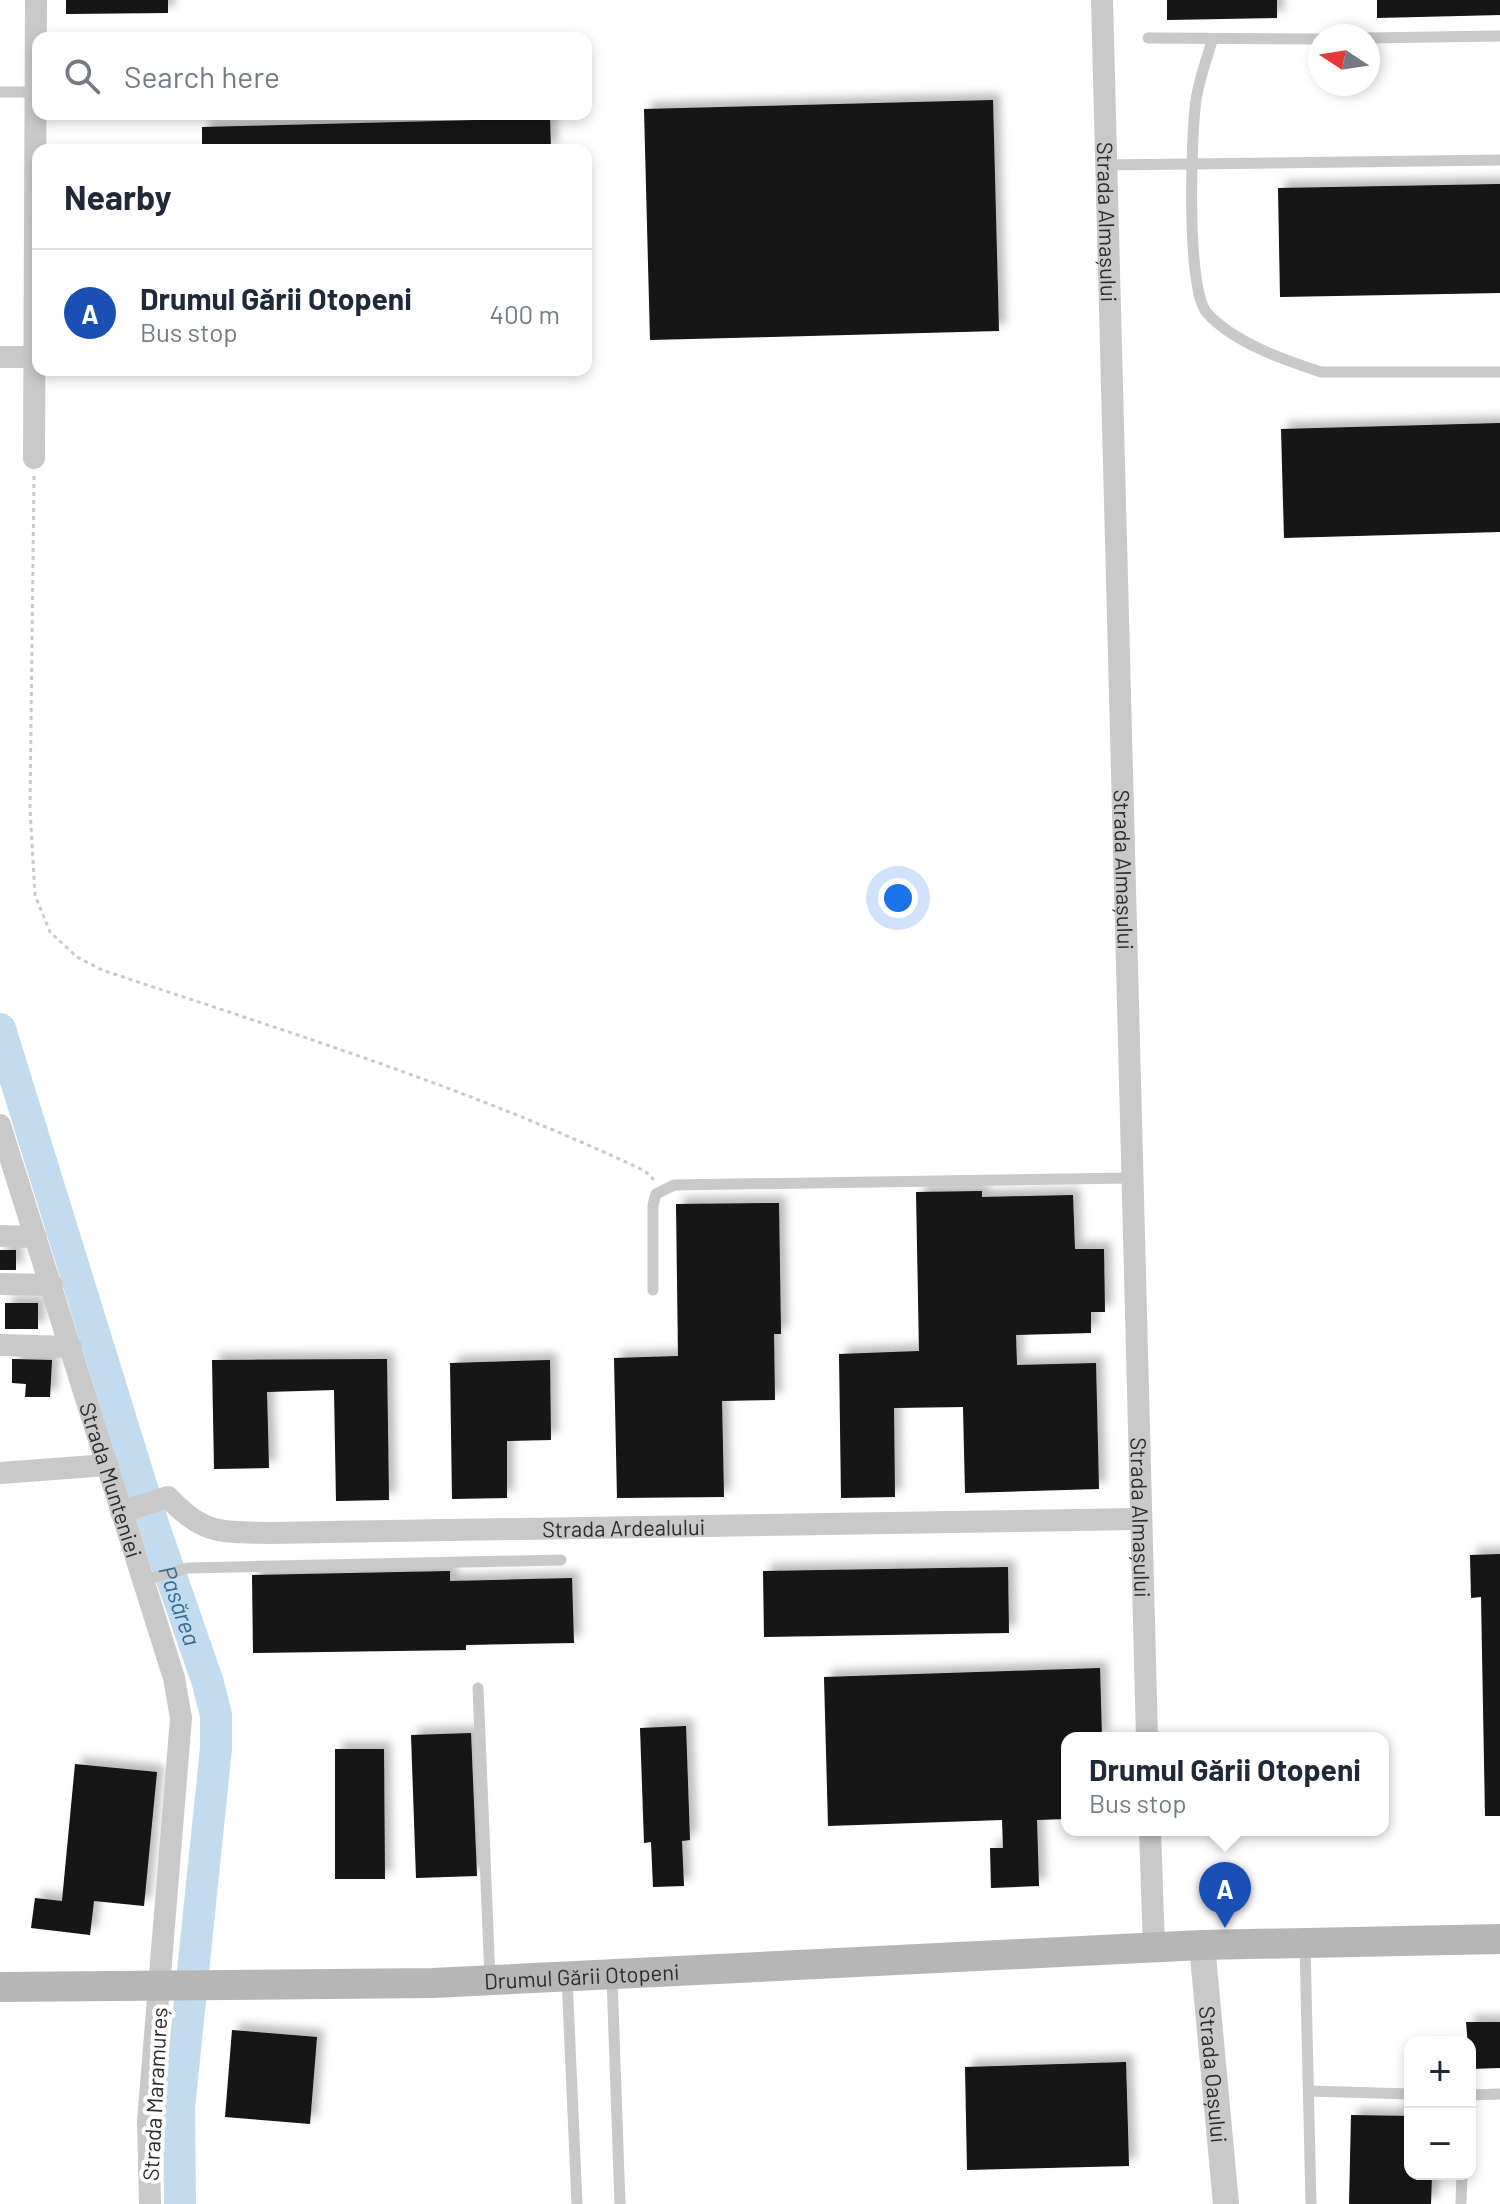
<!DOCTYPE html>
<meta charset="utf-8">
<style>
:root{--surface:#fff;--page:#f2f2f3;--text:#1f2937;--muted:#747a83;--line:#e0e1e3;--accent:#7c3aed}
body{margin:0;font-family:Barlow,sans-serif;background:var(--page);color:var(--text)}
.controls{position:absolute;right:24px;bottom:24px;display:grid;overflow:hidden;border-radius:16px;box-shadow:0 4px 12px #0003}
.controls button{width:72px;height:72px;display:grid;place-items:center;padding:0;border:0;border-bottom:2px solid var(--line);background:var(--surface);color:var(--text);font:40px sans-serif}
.compass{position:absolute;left:1308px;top:24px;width:72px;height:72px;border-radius:50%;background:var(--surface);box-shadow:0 4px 12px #0003;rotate:282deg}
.you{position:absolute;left:898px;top:898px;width:28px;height:28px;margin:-20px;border:6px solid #fff;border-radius:50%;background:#1a73e8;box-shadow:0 0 0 12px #1a73e833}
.badge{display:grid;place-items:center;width:52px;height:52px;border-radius:50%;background:var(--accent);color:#fff;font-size:26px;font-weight:700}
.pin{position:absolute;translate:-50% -66px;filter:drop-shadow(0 2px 4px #0008)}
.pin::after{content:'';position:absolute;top:42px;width:28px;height:24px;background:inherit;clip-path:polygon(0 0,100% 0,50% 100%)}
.popup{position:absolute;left:1061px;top:1732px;width:328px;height:104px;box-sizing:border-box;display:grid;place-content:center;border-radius:16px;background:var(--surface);filter:drop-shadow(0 2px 6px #0005);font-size:26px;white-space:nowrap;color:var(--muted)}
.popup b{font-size:30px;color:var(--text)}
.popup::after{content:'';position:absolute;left:50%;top:100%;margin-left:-16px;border:16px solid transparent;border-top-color:var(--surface)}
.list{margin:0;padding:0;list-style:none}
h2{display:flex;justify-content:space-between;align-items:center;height:104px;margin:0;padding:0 32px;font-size:34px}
h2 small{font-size:26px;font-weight:400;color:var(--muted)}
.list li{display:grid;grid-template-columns:52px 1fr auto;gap:24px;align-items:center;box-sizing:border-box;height:128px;padding:0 32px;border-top:2px solid var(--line)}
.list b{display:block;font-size:30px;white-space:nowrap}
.list p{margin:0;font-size:26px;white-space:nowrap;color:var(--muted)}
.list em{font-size:26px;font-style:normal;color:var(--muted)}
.icon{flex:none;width:44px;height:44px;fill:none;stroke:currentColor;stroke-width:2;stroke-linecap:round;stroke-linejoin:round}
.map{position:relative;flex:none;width:1500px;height:2204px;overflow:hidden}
.search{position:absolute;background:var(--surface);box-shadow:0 4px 12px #0003;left:32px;top:32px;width:560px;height:88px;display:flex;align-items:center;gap:20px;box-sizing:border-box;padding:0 28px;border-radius:16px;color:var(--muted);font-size:30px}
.panel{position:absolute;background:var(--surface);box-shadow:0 4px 12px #0003;left:32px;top:144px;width:560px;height:232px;border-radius:16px}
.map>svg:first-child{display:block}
</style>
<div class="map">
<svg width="1500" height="2204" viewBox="0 0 1500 2204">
<defs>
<filter id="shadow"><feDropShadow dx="7" dy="-7" stdDeviation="4" flood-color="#0004"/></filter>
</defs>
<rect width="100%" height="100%" fill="#fff"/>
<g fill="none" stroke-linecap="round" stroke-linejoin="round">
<path stroke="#c2dbee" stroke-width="32" id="s1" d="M0,1029L155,1530L208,1683L216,1715V1748L179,2108L180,2204"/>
</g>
<g fill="#131313" filter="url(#shadow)">
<polygon points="66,0 168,0 168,13 66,14"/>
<polygon points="1167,0 1277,0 1277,18 1167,20"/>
<polygon points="1377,0 1500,0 1500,15 1377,18"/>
<polygon points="993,100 999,331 650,340 644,109"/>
<polygon points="550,118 551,150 202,150 202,127"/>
<polygon points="1500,184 1500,293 1280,297 1278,188"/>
<polygon points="1500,423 1500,532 1284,538 1281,429"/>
<polygon points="982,1191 982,1197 1073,1195 1075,1249 1104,1249 1105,1312 1091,1312 1091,1333 1016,1335 1017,1365 1096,1363 1099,1489 965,1493 963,1407 894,1408 895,1497 841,1498 839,1354 919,1351 916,1192"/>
<polygon points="779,1203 781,1334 774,1334 775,1400 722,1401 724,1497 617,1498 614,1358 678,1356 676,1204"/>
<rect x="0" y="1250" width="16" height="20"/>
<rect x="5" y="1303" width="33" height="26"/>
<polygon points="12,1359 52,1360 50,1397 25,1397 26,1384 12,1383"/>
<polygon points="387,1359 389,1500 336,1501 334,1390 267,1392 269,1468 214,1469 212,1360"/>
<polygon points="550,1360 551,1440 507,1441 507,1498 452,1499 450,1363"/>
<polygon points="1500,1554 1500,1816 1485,1816 1481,1597 1471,1598 1470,1555"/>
<polygon points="1008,1567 1009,1633 764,1637 763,1571"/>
<polygon points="450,1571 450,1581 572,1578 574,1643 466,1645 466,1650 253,1653 252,1575"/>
<polygon points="1100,1668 1102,1738 1067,1738 1067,1819 1037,1820 1039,1886 991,1888 990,1848 1003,1848 1002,1820 828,1826 824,1677"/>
<polygon points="686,1726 690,1840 682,1841 684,1886 653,1887 651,1842 644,1843 640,1728"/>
<polygon points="471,1733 477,1876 416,1878 411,1735"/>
<polygon points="335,1749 384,1749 385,1879 335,1879"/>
<polygon points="75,1764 157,1772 144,1906 94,1901 90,1935 31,1928 35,1898 62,1901"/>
<polygon points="1466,2022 1500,2022 1500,2068 1470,2069"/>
<polygon points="232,2030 317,2037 310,2124 225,2117"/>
<polygon points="1126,2062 1129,2166 967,2170 965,2067"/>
<polygon points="1351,2115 1410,2116 1410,2174 1432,2174 1431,2204 1349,2204"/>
</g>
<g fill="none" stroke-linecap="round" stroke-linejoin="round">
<path stroke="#c9c9c9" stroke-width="3" stroke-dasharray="4 4" stroke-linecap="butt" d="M34,476L30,808L35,895L50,932L77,957L102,970C285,1031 470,1088 645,1171L654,1180"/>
<g stroke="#c9c9c9" stroke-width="11">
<polyline points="1148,38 1320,39"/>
<polyline points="1368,38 1500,36"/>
<path d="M1212,41C1206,61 1199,80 1196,100C1191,136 1186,290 1207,313C1233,342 1284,360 1321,372H1500"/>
<polyline points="0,92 36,92"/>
<polyline points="1107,165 1500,160"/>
<polyline points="653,1290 653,1205 656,1194 674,1185 1130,1178"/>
<polyline points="144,1580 188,1568 561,1560"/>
<polyline points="478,1688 490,1979"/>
<polyline points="1305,1945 1311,2204"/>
<polyline points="567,1977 577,2204"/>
<polyline points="612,1977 620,2204"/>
<polyline points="1309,2091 1410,2094"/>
<polyline points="1470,2095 1500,2094"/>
<polyline points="1461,2204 1462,2174"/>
</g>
<g stroke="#c9c9c9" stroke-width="22">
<path id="s2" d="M1102,0L1147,1738"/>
<polyline points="0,357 35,357"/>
<polyline points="34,458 36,0"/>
<path id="s3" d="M0,1125L174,1678L181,1718L148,2121L150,2204"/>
<polyline points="0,1236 36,1237"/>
<polyline points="0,1284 52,1285"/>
<polyline points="0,1345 71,1347"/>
<polyline points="0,1473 107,1465"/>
<path id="s4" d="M121,1512L168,1497C202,1534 220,1532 268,1533L1139,1519"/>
<polyline points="1150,1830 1154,1947"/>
</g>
<path stroke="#c9c9c9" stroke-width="26" id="s5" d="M1202,1945L1226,2204"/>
<path stroke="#b6b6b6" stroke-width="30" id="s6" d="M0,1987L433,1983L1202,1945L1500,1939"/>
</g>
<g text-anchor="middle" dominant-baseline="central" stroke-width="8" stroke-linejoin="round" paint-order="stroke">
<g font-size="22" fill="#2c2c2c" stroke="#fff">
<text stroke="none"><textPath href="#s2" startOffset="222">Strada Almașului</textPath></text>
<text stroke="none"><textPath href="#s2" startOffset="870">Strada Almașului</textPath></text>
<text stroke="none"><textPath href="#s3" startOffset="372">Strada Munteniei</textPath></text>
<text stroke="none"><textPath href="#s2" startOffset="1518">Strada Almașului</textPath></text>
<text stroke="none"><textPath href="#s4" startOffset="516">Strada Ardealului</textPath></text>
<text stroke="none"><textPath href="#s6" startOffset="582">Drumul Gării Otopeni</textPath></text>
<text stroke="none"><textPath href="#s5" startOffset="130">Strada Oașului</textPath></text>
<text transform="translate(154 2094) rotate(-87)">Strada Maramureș</text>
</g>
<g font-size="24" font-style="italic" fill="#346b95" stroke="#fff">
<text stroke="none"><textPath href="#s1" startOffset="604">Pasărea</textPath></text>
</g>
</g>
</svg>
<div class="controls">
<button>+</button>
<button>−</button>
</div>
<svg class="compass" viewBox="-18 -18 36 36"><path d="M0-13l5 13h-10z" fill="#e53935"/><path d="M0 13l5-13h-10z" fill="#747a83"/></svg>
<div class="you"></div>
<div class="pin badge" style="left:1225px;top:1928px;background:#1a4fb4">A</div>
<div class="popup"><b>Drumul Gării Otopeni</b>Bus stop</div>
<div class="search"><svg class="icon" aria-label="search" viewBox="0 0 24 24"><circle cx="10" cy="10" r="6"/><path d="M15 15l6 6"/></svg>Search here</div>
<section class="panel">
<h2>Nearby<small></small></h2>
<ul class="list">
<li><span class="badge" style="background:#1a4fb4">A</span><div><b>Drumul Gării Otopeni</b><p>Bus stop</p></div><em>400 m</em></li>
</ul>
</section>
</div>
